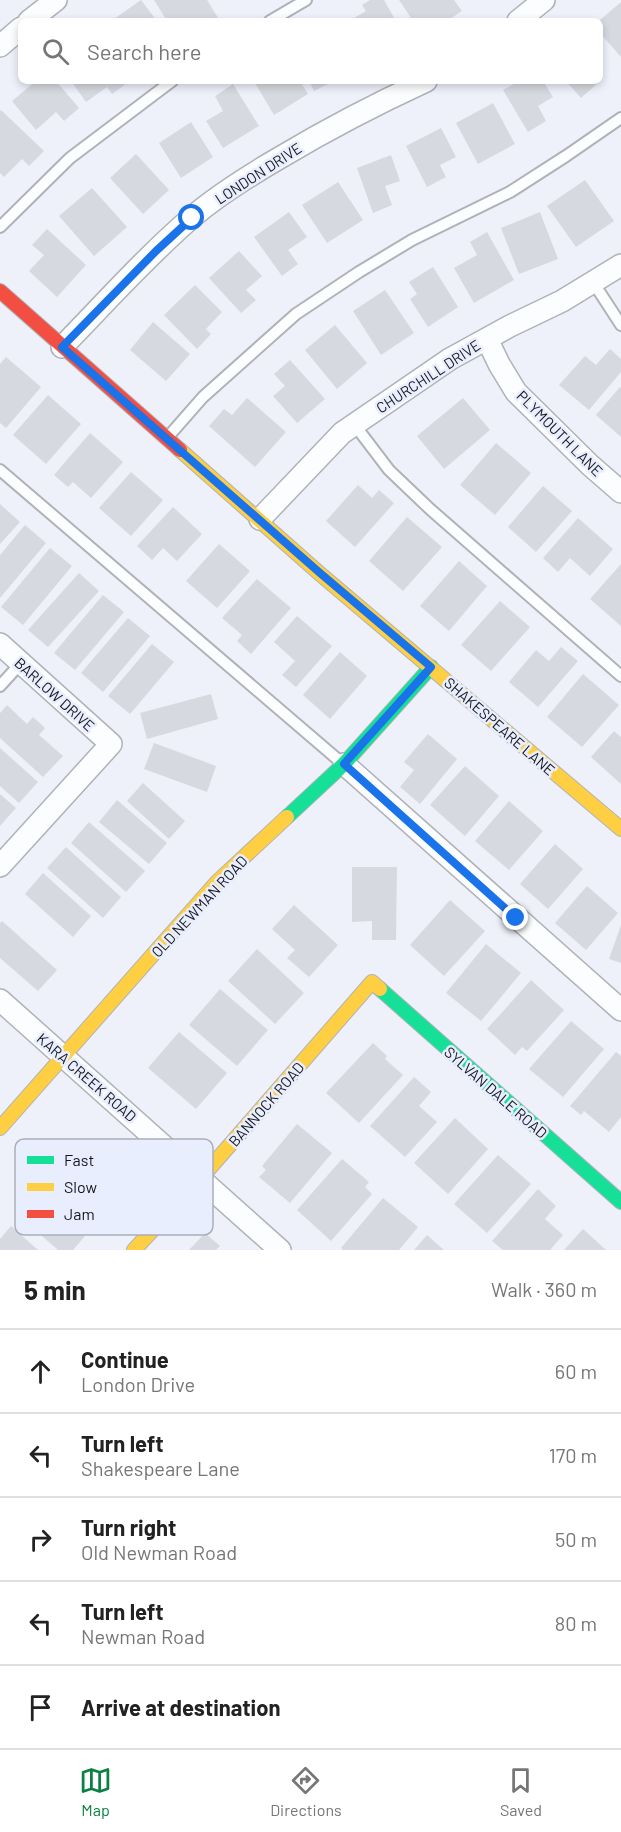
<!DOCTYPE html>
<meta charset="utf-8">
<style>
:root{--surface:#fff;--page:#f2f2f2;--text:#222;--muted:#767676;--line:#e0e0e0;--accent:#0b8043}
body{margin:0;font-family:Barlow,sans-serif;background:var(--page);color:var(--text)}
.stop{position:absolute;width:18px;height:18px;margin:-14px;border:4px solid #1a73e8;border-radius:50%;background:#fff}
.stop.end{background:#1a73e8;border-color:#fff;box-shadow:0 2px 6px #0008}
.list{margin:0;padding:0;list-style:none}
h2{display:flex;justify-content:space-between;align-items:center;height:78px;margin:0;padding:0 24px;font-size:26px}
h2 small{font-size:20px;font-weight:400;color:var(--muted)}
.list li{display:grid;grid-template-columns:39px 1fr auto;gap:18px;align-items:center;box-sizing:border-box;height:84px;padding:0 24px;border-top:2px solid var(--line)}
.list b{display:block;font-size:22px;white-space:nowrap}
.list p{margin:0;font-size:20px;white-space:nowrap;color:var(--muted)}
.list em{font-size:20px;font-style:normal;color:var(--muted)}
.icon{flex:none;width:33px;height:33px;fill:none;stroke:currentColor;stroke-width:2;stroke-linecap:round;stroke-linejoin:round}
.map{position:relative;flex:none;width:621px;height:1250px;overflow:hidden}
.search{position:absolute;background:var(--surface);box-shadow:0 3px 9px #0003;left:18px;right:18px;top:18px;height:66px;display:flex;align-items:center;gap:15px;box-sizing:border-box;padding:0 21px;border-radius:9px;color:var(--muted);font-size:22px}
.sheet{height:498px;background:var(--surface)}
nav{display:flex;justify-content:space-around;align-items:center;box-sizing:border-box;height:84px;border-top:2px solid var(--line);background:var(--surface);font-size:16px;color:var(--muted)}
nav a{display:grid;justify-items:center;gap:3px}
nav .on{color:var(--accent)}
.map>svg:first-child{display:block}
</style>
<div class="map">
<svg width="621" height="1250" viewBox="0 0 621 1250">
<rect width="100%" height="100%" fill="#eef1f9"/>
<g fill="#d6dae0">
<polygon points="141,0 157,21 111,21"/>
<polygon points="154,0 207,0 220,21 167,21"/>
<polygon points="370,0 384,0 396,21 349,21 366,11 362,5"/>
<polygon points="399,0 454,0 462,11 447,21 413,21"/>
<polygon points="621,2 621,57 600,33 600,20"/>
<polygon points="36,81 56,81 79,108 64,121 56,112 36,130 12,101"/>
<polygon points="71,81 130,81 112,94 107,87 86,102"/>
<polygon points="259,81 300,81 308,94 274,115 255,83"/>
<polygon points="309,81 334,81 314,91"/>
<polygon points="519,81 543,81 553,97 538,106 546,121 528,132 503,90"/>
<polygon points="566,81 596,81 598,83 581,98"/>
<polygon points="233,84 259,126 223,148 206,121 223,111 215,96"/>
<polygon points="493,103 515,144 478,164 456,123"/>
<polygon points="1,110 44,151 29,166 22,159 4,177 0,173 0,111"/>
<polygon points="191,122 213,157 181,178 159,143"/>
<polygon points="441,128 456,157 440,165 446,177 427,187 406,146"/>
<polygon points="136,154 169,190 143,214 110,178"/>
<polygon points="391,155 400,181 385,186 392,205 373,213 357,168"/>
<polygon points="585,180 614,221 576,247 547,206"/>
<polygon points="338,182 363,220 327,243 302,205"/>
<polygon points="92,188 127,227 94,256 59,216"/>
<polygon points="289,212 307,237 288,250 298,264 282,276 254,237"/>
<polygon points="540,212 558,259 519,274 501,228"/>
<polygon points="47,229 86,265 57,297 29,271 44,255 32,245"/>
<polygon points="487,232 514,280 474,303 454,268 477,255 470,242"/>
<polygon points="239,251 262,276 246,290 256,300 241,313 209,278"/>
<polygon points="433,267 458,307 428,327 410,299 417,294 409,282"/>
<polygon points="195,285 222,312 206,329 211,334 197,349 164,315"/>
<polygon points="385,290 414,333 381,355 353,311"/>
<polygon points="153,322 190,354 166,381 130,350"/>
<polygon points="335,325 367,363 337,389 305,350"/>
<polygon points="610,349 621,359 621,372 589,410 559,385 585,356 596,365"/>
<polygon points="6,357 41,387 6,428 0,423 0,364"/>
<polygon points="290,360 325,399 297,423 273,396 285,386 274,374"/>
<polygon points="620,387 621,388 621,437 596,415"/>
<polygon points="48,395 81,424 46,464 13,435"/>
<polygon points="247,398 286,432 255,467 209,426 224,409 232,415"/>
<polygon points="463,398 490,430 444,469 417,436"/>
<polygon points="90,433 123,462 91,498 73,482 68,487 54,475"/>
<polygon points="496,443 531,473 495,515 460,485"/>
<polygon points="131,472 163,500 131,536 99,508"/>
<polygon points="358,485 372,498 379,490 394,503 355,547 326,521"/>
<polygon points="543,486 572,511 536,552 508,527"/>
<polygon points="0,504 20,522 0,544"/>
<polygon points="173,507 202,534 177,561 163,548 152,560 137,546"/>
<polygon points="407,517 442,547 403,591 369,561"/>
<polygon points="578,518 613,549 590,576 570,558 558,572 543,558"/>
<polygon points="25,525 46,543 0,598 0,555"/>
<polygon points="219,544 250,571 217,608 186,581"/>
<polygon points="50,548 72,566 23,625 1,607"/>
<polygon points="459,561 487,586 449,631 420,606"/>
<polygon points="621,564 621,626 590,599"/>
<polygon points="79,573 99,591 48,647 28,630"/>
<polygon points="257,579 291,608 251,654 237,641 242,635 222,618"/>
<polygon points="103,595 124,612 75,670 54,653"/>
<polygon points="500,601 530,627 491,671 461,645"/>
<polygon points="297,616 332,646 296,687 282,675 295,661 274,642"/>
<polygon points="128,618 150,636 103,692 81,673"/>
<polygon points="152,644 174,662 130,714 108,696"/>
<polygon points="561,647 578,661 538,707 509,682 536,650 549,661"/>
<polygon points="340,652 367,676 330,719 303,695"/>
<polygon points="583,674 619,705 582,747 547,717"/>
<polygon points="211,694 218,719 147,739 140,713"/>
<polygon points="7,705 27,724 33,717 45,728 39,735 63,756 43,777 0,738 0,713"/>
<polygon points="614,731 621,737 621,784 591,757"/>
<polygon points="428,734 457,759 420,804 400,787 414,770 404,762"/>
<polygon points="154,743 216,766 207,792 144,769"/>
<polygon points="0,748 38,782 19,803 0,786"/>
<polygon points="465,766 499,796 465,836 430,805"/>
<polygon points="143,783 185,821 169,839 127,801"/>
<polygon points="0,794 16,808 0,826"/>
<polygon points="117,800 167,843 149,864 99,822"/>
<polygon points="509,801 543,831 509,870 475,841"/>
<polygon points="89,822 145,871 126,892 71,843"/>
<polygon points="555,844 583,869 548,909 520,884"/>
<polygon points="66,847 121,897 103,918 47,868"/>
<polygon points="352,867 397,867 396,940 372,940 372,921 352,922"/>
<polygon points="43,873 91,916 73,937 25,894"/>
<polygon points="587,886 618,913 586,950 555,923"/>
<polygon points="450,900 485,931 444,976 410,945"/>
<polygon points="294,905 338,945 309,977 287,958 295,950 272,929"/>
<polygon points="2,921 57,970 38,991 0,958 0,923"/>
<polygon points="621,925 621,963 609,959"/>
<polygon points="486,944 521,973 481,1021 446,993"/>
<polygon points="257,949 304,993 275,1024 228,981"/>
<polygon points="531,980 564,1010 527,1051 522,1047 515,1055 487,1029"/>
<polygon points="220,989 268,1030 237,1066 189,1025"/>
<polygon points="571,1021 604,1049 563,1097 529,1069"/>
<polygon points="179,1032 227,1073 196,1109 148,1068"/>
<polygon points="373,1043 387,1056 385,1059 403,1075 359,1123 326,1093"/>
<polygon points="616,1052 621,1056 621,1117 609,1132 584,1111 581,1115 570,1106"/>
<polygon points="414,1077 431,1092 419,1106 437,1122 405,1157 370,1126"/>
<polygon points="455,1118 488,1149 448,1194 414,1163"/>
<polygon points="297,1124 332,1153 290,1203 259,1177 266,1170 262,1166"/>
<polygon points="498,1155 531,1184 487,1233 454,1204"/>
<polygon points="342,1159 369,1182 365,1187 372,1194 331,1241 297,1210"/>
<polygon points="50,1183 93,1221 83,1234 85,1236 73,1250 58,1250 18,1215 25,1207 28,1209"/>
<polygon points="538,1189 556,1206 545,1219 563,1235 550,1250 503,1250 492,1241"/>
<polygon points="383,1198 418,1227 399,1250 343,1250 341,1248"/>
<polygon points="11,1226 38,1250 0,1250 0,1239"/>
<polygon points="583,1229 606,1250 564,1250"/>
<polygon points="205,1233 220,1246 216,1250 189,1250"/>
<polygon points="427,1235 444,1250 414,1250"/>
</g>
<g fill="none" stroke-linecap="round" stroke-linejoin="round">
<defs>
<g id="lane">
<polyline points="270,21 306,0"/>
<polyline points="0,227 70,158 172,81"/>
<polyline points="593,282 621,325"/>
<polyline points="354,424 389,470 431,510 621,676"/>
<polyline points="167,438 203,397 296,314 359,272 412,240 510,192 566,156 621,118"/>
<polyline points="0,470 342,763"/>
<polyline points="0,686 21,663"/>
</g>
<g id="street">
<polyline points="29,21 56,0"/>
<polyline points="518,21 544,0"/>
<polyline points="0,46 21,28"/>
<polyline points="487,339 499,364 516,392 590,465 621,492"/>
<path d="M62,347C104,304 145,258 191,218C218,195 250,175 281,157C328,129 376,104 426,81"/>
<polyline points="260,519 342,433 450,359 510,326 562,301 621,265"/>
<polyline points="0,644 111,744 0,866"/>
<polyline points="344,764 621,1010"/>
<polyline points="0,1000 280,1250"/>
</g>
<g id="fast">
<polyline points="287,817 344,764 431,667"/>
<polyline points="380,989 621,1202"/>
</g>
<g id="slow">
<polyline points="180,450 319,573 621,829"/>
<polyline points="0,1128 217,882 287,817"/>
<polyline points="134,1250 201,1178 372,982 380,989"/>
</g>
<polyline id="jam" points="0,291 180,450"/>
</defs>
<use href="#lane" stroke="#b0b2b9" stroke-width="14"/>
<use href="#street" stroke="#b0b2b9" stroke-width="24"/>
<use href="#fast" stroke="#b0b2b9" stroke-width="16"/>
<use href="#slow" stroke="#b0b2b9" stroke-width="16"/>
<use href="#jam" stroke="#b0b2b9" stroke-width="16"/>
<use href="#lane" stroke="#fcfdfe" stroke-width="10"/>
<use href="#street" stroke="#fcfdfe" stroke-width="21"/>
<use href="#fast" stroke="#16e098" stroke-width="14"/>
<use href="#slow" stroke="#ffcf43" stroke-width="14"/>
<use href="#jam" stroke="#f24e42" stroke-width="14"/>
</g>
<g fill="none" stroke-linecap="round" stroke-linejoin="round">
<polyline stroke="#1a73e8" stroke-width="8" points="192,218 156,251 62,347 320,573 431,667 344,764 516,918"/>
</g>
<g text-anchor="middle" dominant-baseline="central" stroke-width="5" stroke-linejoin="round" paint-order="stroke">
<g font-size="15" fill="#15171c" stroke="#e9eefe">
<text transform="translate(258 173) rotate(-33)">LONDON DRIVE</text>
<text transform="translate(428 376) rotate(-33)">CHURCHILL DRIVE</text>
<text transform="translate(560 433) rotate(45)">PLYMOUTH LANE</text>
<text transform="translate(55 694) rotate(42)">BARLOW DRIVE</text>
<text transform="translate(500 726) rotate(41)">SHAKESPEARE LANE</text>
<text transform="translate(199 906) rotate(-47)">OLD NEWMAN ROAD</text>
<text transform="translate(87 1077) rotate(41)">KARA CREEK ROAD</text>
<text transform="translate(496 1092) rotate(41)">SYLVAN DALE ROAD</text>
<text transform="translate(266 1104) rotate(-49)">BANNOCK ROAD</text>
</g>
</g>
<rect x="15" y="1139" width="198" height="96" rx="9" fill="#e9eefe" stroke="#a9aeba" stroke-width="1.5"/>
<rect x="27" y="1156" width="27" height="8" fill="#16e098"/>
<rect x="27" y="1183" width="27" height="8" fill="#ffcf43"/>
<rect x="27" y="1210" width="27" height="8" fill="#f24e42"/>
<g font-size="16" fill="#15171c">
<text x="64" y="1166">Fast</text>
<text x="64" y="1193">Slow</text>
<text x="64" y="1220">Jam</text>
</g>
</svg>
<div class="stop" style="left:192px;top:218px"></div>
<div class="stop end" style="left:516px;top:918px"></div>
<div class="search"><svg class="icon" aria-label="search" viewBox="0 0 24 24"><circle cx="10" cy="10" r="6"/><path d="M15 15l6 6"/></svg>Search here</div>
</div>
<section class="sheet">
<h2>5 min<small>Walk · 360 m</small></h2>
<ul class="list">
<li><svg class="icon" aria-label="ahead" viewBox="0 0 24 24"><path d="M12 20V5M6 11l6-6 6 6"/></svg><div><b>Continue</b><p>London Drive</p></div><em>60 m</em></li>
<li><svg class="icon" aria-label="left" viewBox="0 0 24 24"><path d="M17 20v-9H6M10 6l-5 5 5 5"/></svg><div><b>Turn left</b><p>Shakespeare Lane</p></div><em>170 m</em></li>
<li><svg class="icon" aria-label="right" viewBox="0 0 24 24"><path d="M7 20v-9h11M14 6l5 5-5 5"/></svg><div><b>Turn right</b><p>Old Newman Road</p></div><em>50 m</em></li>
<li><svg class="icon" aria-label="left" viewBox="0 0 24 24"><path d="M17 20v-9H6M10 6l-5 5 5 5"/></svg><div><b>Turn left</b><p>Newman Road</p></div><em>80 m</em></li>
<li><svg class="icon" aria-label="arrive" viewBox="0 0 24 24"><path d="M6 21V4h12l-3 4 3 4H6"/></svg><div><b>Arrive at destination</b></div></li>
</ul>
</section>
<nav>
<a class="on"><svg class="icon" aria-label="map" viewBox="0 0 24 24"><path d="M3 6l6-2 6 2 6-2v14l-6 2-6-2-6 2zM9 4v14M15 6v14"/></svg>Map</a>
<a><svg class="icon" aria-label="directions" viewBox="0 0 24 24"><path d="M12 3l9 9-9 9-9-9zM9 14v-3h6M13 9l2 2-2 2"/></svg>Directions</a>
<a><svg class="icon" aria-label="saved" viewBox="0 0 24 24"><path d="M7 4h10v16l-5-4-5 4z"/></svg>Saved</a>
</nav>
